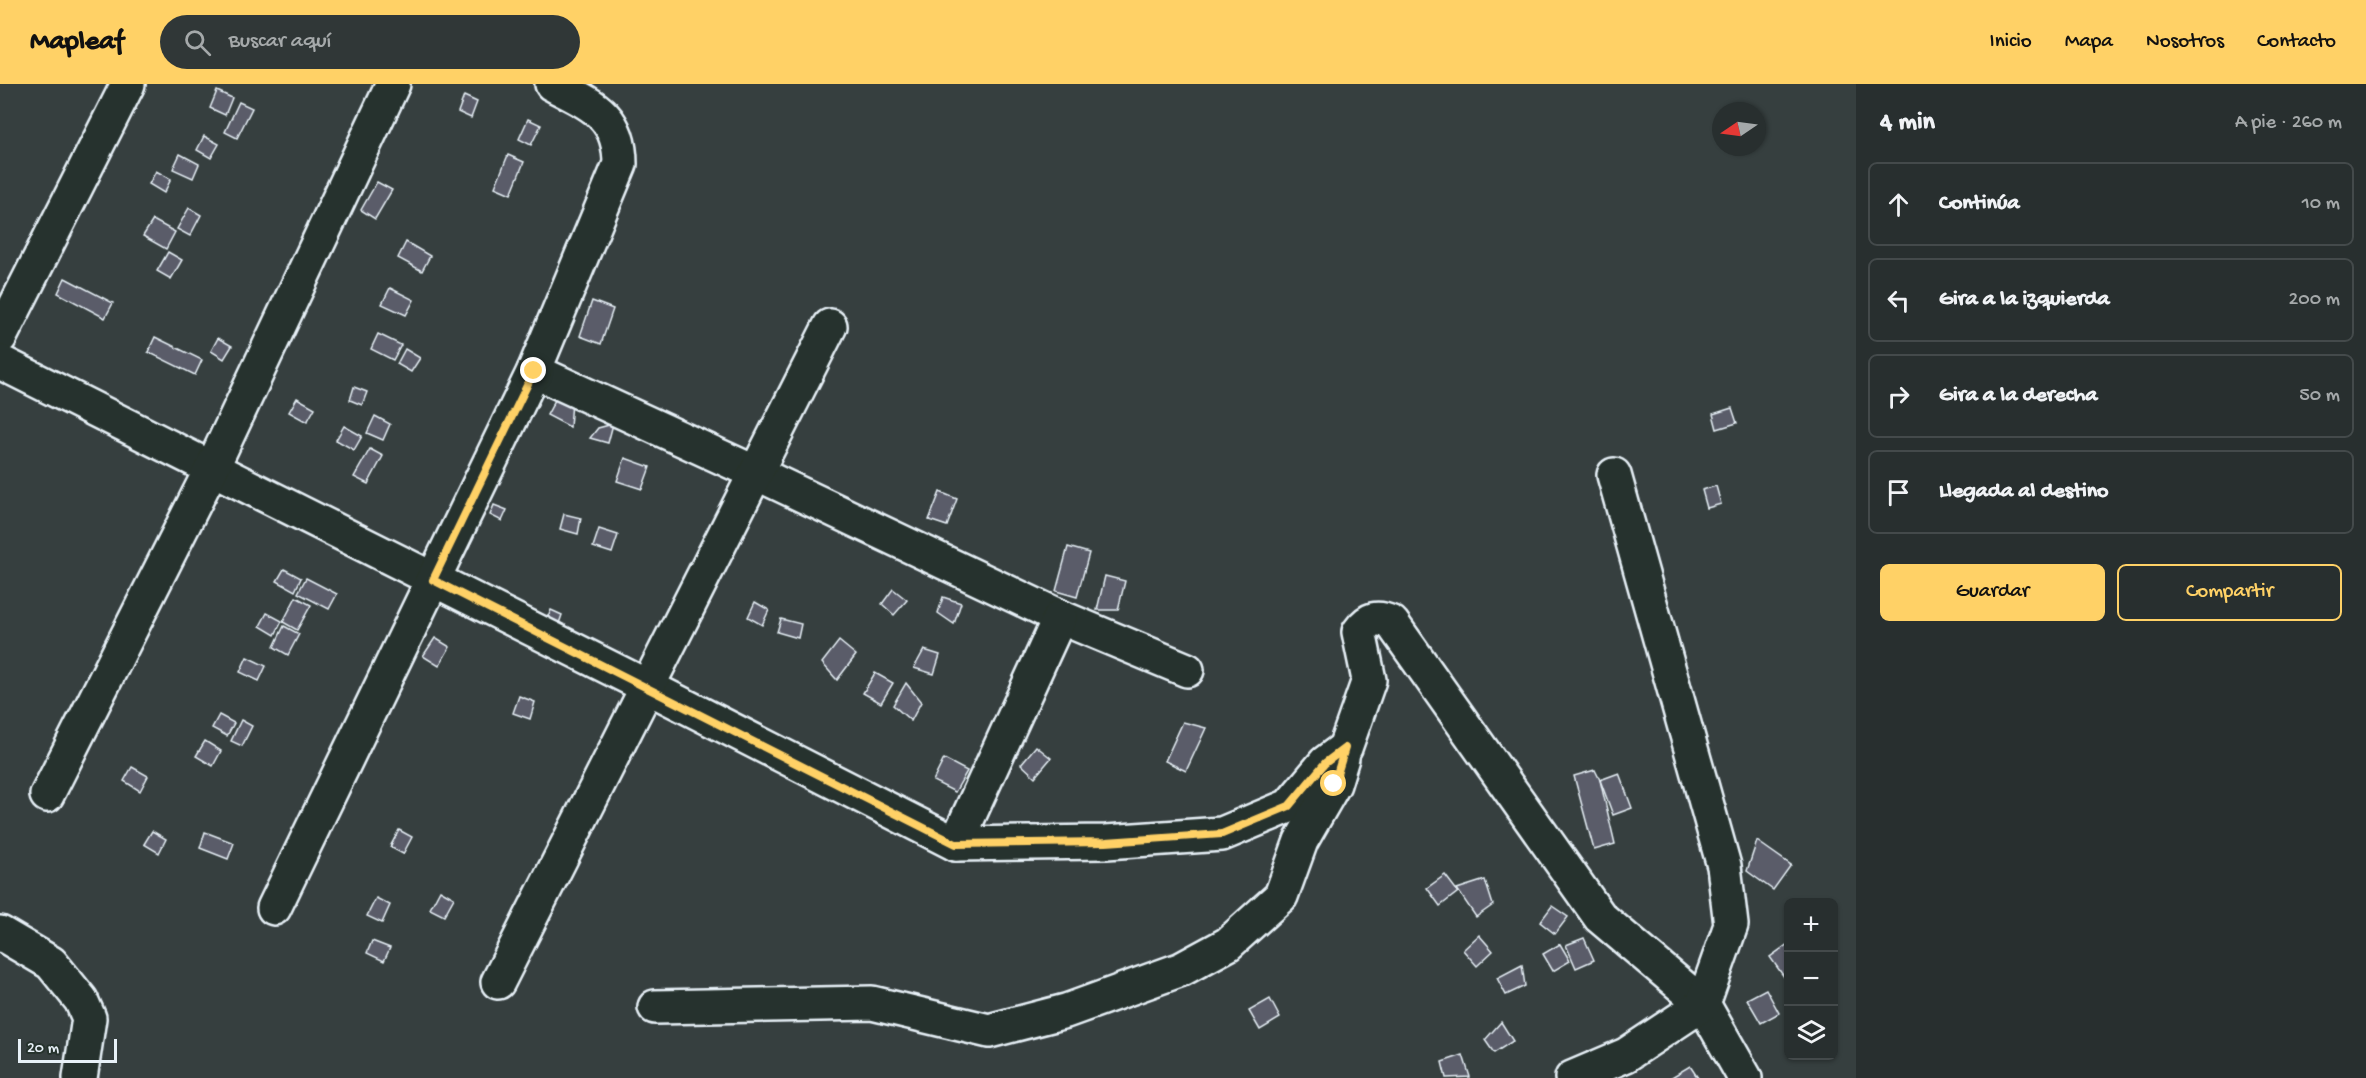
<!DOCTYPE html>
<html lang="es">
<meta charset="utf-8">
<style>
:root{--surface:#282f2f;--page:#303737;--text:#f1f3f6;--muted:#a5a9aa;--line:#444a4b;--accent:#ffd166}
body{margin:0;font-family:"Gochi Hand",sans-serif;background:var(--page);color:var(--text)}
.controls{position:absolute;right:18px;bottom:18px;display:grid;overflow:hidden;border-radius:9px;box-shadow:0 2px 4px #0004}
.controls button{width:54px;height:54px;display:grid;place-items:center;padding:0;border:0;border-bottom:2px solid var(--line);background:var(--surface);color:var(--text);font:30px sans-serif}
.compass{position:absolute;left:1712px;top:18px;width:54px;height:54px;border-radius:50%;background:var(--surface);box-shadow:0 2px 4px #0004;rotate:257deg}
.scale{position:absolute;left:18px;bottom:15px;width:99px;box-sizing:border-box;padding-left:6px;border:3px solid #e8f1f8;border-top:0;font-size:16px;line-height:21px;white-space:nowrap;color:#e8f1f8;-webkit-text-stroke:4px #26332d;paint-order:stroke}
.stop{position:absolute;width:18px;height:18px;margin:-14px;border:4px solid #ffd166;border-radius:50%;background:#fff}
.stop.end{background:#ffd166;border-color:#fff;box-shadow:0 2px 6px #0008}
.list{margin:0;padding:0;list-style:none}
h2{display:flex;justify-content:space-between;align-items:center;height:78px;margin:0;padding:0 24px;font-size:26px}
h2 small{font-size:20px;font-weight:400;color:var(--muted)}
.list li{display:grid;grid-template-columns:39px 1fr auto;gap:18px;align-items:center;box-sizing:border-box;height:84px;margin:0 12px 12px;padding:0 12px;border:2px solid var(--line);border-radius:9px}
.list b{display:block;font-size:22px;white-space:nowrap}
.list em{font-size:20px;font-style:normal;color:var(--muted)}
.actions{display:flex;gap:12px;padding:18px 24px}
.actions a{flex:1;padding:14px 0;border:2px solid var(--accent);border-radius:9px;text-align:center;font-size:21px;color:var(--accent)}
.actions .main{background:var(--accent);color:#111}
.icon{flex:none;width:33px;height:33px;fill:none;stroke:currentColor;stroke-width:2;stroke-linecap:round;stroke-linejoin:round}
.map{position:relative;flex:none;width:1856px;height:994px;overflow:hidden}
header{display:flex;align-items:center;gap:36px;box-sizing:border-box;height:84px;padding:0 30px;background:var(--accent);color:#111}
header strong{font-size:28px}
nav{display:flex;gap:33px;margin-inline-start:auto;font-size:21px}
.search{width:420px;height:54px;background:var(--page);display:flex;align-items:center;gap:15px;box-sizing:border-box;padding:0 21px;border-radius:33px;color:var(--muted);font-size:22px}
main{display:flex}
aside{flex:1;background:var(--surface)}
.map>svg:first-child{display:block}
</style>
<header>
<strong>Mapleaf</strong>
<div class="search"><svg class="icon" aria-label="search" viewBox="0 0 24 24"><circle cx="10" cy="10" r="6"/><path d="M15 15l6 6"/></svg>Buscar aquí</div>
<nav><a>Inicio</a><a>Mapa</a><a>Nosotros</a><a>Contacto</a></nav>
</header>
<main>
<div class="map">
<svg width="1856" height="994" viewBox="0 0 1856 994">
<rect width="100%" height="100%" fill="#363f3f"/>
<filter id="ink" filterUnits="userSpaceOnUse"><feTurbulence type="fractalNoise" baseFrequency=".0167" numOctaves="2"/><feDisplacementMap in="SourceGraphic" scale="12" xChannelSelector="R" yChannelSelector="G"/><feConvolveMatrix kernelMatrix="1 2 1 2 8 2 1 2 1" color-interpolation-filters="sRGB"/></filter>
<g filter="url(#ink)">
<g fill="#5a5c69" stroke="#e8f1f8" stroke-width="1.5">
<polygon points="217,7 232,14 225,31 210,24"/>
<polygon points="464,12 477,18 471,34 458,28"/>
<polygon points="239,18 252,24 237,54 225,48"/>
<polygon points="528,35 541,41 531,61 519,55"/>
<polygon points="204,52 219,60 211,74 197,66"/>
<polygon points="180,70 199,80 193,94 173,85"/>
<polygon points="508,71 524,78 511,110 495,103"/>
<polygon points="156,87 171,95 164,109 149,100"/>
<polygon points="377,98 392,106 375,135 361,126"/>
<polygon points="189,124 201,131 190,152 177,145"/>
<polygon points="153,136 175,148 166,165 143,152"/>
<polygon points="406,158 430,172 422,187 398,174"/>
<polygon points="168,168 182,176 171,195 157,187"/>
<polygon points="65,194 113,219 105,234 58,209"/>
<polygon points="390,204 414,216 406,231 382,220"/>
<polygon points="592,217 613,225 601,260 580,252"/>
<polygon points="378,250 401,261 393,276 371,265"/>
<polygon points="155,253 202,276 195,291 148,268"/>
<polygon points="218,254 232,262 224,275 211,267"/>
<polygon points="405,265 420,274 411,288 397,280"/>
<polygon points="354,303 367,308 362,321 350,316"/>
<polygon points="297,314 315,324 307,338 289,328"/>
<polygon points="555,316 572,318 570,343 547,331"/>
<polygon points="1732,324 1737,339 1717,345 1713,330"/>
<polygon points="375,332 390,340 383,356 367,349"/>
<polygon points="613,340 608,359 590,354 598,344"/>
<polygon points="344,342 362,352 354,366 336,356"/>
<polygon points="370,365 383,372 368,400 354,393"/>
<polygon points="625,374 650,383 642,405 617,397"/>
<polygon points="1716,402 1721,420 1707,424 1702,406"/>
<polygon points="940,408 957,415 947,442 929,436"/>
<polygon points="494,421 507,426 502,437 490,431"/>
<polygon points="564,430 581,434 578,450 560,445"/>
<polygon points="599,445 618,451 612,469 593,463"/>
<polygon points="1068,463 1089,469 1077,513 1056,507"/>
<polygon points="284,485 301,494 295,507 277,497"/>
<polygon points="1105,492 1125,497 1118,526 1097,526"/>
<polygon points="306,494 337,510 329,525 298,509"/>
<polygon points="893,505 907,516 894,531 882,520"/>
<polygon points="296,513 311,521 297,546 283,538"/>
<polygon points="943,513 961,519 954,540 938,529"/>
<polygon points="755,518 769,526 762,541 748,533"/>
<polygon points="551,526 562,531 556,548 544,543"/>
<polygon points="267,529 282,537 275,551 260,542"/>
<polygon points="781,535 801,540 798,554 777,548"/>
<polygon points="284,542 299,550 288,571 274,563"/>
<polygon points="435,554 450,563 439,582 423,572"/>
<polygon points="839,557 856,571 837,596 822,579"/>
<polygon points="924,566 940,571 934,590 914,584"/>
<polygon points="247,573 266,582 259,597 240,588"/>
<polygon points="875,589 893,599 881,619 863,609"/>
<polygon points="906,599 921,618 911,637 893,621"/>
<polygon points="519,612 535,618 530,635 513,629"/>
<polygon points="219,631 234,639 227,652 212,644"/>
<polygon points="241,636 252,642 242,662 231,657"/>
<polygon points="1183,638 1206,644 1186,687 1165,677"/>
<polygon points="205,657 221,667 213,682 196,672"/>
<polygon points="1036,662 1051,674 1035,693 1021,680"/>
<polygon points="944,675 967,687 955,708 933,697"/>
<polygon points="132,683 148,692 140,707 124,697"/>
<polygon points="1595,686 1600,696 1615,760 1594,766 1574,692"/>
<polygon points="1619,689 1632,724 1613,731 1600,696"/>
<polygon points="399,746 412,753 403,770 390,763"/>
<polygon points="152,747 166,755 159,769 144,760"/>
<polygon points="205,748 234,759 228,775 200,764"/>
<polygon points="1757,757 1791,781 1773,806 1747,787"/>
<polygon points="1445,791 1458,808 1440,822 1427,804"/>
<polygon points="1485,796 1493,821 1476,833 1457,805"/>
<polygon points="440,806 454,814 444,832 430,825"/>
<polygon points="376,814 390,821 382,839 367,832"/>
<polygon points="1552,822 1568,833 1555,850 1540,838"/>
<polygon points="1479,851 1493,867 1477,882 1463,866"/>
<polygon points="1584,854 1594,876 1576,884 1566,861"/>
<polygon points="372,857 390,864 384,877 367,869"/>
<polygon points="1560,860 1570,877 1553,887 1543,870"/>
<polygon points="1788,860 1788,896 1787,897 1770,873"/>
<polygon points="1522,881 1525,902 1506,911 1497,894"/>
<polygon points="1766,905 1779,929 1761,939 1747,915"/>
<polygon points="1270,915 1280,934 1260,946 1249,927"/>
<polygon points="1501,938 1513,957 1494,969 1485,956"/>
<polygon points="1463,971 1470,993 1446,994 1442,978"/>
<polygon points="1690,982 1698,994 1670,994"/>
</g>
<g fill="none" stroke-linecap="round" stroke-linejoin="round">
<defs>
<g id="street">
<polyline points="0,253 128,0"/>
<path d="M0,278L648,603L956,760L1106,758L1222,750L1289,722L1325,679L1345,664L1369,596L1359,548C1369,534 1377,532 1392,539L1600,833L1703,920L1745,994"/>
<polyline points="534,287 756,389 1060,533 1187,586"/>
<polyline points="47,711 212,384 393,0"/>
<polyline points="956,760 1060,533"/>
<path d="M274,824L534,287L620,80C620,30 590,20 552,0"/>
<polyline points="0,849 51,879 81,916 89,934 80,994"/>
<polyline points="498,898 830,242"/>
<polyline points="655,923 872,919 989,947 1066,927 1182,885 1228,860 1281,812 1301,757 1334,700 1342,674"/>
<polyline points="1572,994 1626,971 1703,920 1731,841 1724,782 1614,391"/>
</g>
</defs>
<use href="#street" stroke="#e8f1f8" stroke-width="38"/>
<use href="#street" stroke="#26332d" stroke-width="33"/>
</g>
</g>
<g fill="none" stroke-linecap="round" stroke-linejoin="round" filter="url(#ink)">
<polyline stroke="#ffd166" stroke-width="8" points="534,287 433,496 956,760 1106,758 1222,750 1289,722 1325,679 1345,664 1334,700"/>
</g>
</svg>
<div class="controls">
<button>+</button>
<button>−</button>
<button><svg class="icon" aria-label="layers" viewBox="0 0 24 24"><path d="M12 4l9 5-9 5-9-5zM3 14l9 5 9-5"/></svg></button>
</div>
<svg class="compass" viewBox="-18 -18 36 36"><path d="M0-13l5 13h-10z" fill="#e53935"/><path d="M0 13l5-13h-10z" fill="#a5a9aa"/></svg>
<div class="scale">20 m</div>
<div class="stop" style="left:1334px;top:700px"></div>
<div class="stop end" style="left:534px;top:287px"></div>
</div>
<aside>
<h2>4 min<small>A pie · 260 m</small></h2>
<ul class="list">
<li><svg class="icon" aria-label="ahead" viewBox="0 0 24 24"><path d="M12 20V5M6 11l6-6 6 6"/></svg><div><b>Continúa</b></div><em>10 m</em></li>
<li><svg class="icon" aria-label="left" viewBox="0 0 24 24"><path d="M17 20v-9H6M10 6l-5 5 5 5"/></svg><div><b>Gira a la izquierda</b></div><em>200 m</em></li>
<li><svg class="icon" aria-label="right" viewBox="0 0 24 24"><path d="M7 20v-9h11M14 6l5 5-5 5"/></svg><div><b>Gira a la derecha</b></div><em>50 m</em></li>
<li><svg class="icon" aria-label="arrive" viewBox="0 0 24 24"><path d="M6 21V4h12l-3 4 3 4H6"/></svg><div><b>Llegada al destino</b></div></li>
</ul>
<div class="actions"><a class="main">Guardar</a><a>Compartir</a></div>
</aside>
</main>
